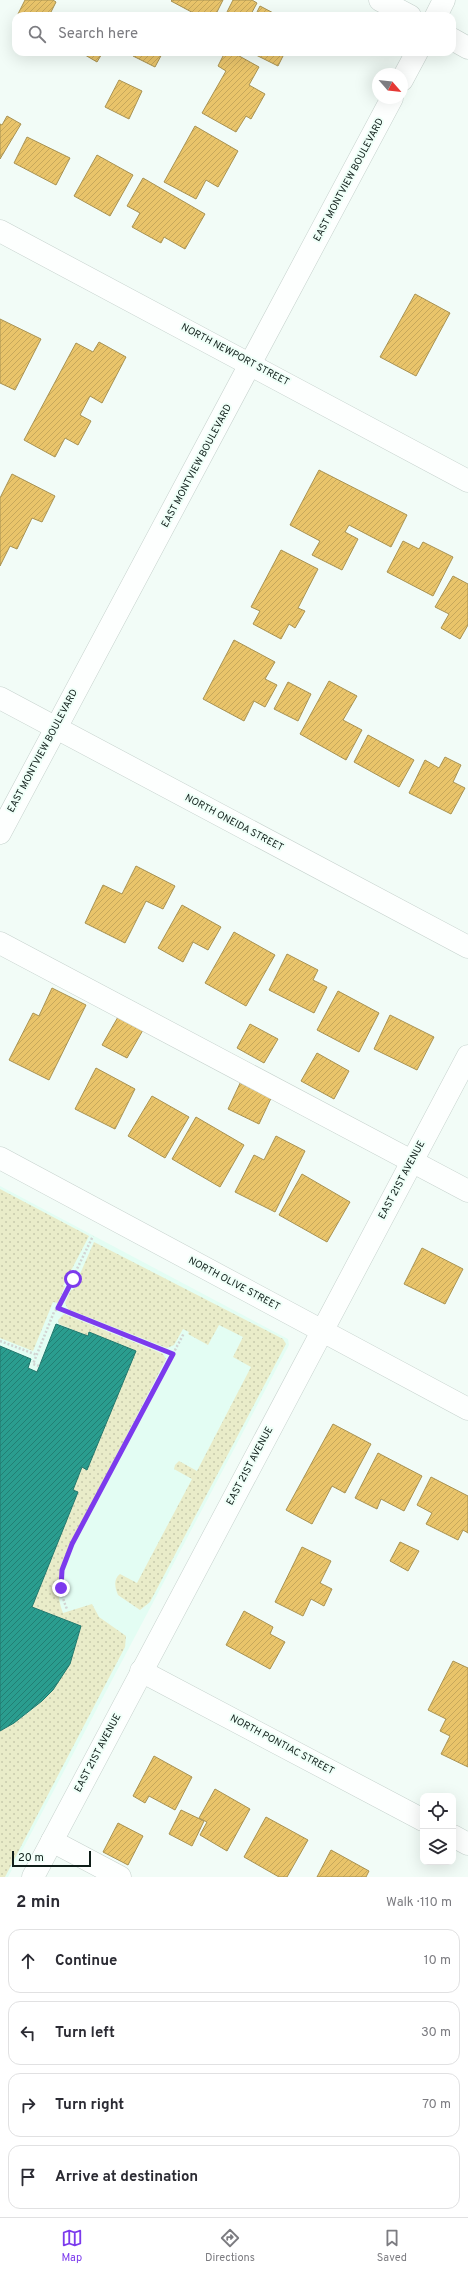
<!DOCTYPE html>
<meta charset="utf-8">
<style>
:root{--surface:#fff;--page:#f2f2f3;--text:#2b2b33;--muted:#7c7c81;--line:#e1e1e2;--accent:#7c3aed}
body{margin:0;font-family:Overpass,sans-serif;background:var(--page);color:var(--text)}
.controls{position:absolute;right:12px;bottom:12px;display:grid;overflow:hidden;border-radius:8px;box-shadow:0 4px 16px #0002}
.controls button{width:36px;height:36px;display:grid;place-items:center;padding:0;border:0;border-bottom:1px solid var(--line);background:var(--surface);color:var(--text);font:20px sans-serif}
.compass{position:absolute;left:372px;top:68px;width:36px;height:36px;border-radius:50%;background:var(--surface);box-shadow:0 4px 16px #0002;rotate:118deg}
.scale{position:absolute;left:12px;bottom:10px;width:79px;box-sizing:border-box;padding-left:4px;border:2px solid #0f1e19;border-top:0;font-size:11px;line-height:14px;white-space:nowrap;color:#0f1e19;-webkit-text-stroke:3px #effff8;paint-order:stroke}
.stop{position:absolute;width:12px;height:12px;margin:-9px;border:3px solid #7c3aed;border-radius:50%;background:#fff}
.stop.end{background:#7c3aed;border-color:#fff;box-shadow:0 1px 4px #0008}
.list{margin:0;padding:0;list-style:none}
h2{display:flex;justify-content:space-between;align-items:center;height:52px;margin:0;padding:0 16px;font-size:17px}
h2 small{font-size:13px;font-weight:400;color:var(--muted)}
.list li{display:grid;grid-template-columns:26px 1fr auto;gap:12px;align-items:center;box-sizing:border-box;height:64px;margin:0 8px 8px;padding:0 8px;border:1px solid var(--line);border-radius:12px}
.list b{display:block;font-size:15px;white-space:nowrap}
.list em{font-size:13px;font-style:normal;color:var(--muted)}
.icon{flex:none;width:22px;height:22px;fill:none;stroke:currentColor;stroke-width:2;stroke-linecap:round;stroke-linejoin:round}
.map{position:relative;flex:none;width:468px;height:1877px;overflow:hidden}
.search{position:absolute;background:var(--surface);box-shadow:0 4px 16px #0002;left:12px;right:12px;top:12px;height:44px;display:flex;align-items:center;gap:10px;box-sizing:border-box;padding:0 14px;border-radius:12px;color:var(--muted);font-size:15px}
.sheet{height:340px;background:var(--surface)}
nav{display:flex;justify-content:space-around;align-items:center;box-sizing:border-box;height:56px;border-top:1px solid var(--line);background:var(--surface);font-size:11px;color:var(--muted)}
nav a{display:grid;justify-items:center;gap:2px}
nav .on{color:var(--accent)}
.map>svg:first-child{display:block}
</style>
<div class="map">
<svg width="468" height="1877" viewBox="0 0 468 1877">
<defs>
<pattern id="grass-dots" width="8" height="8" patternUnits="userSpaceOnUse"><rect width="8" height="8" fill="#e9ecc9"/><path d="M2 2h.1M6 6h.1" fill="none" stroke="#c7caac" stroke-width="1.8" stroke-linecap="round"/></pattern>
<pattern id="homes-hatch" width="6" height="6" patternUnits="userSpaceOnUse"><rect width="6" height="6" fill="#e9c46a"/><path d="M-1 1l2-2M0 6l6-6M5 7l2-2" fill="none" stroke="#c7a85b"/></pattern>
<pattern id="schools-hatch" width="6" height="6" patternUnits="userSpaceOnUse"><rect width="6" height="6" fill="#2a9d8f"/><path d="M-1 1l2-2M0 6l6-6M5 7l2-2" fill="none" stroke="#227f74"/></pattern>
</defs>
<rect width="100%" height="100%" fill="#f2fcf7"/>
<polygon fill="#e3fdf3" points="0,1186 288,1339 289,1345 8,1877 0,1877"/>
<g fill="url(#grass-dots)">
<polygon points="0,1189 89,1236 63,1286 65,1286 58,1303 53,1302 33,1351 0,1338"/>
<path d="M94,1242L283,1339L286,1344L150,1602L140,1610L118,1595C115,1588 113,1579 120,1574L137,1583L192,1479L174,1469L175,1465L179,1461L197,1471L251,1367L233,1357L243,1337L219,1325L208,1345L188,1334L189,1332L183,1329L174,1345L167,1348L68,1309L65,1303L71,1290H73Z"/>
<path d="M64,1314L156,1351L163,1354L166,1359L65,1555C59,1574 55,1594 63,1613L92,1604L99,1617L126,1636L125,1647L5,1877H0V1731C45,1707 70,1675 81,1626L32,1607L78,1492L73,1490L82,1467L87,1469L136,1351L89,1332L88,1336L59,1324L58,1320Z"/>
</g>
<g fill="url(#homes-hatch)" stroke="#a89252">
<polygon points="25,0 53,0 56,2 49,16 17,16"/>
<polygon points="172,0 223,0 215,16 199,16 171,1"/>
<polygon points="233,0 252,0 257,3 250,16 225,16"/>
<polygon points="260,6 279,16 255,16"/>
<polygon points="80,52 103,52 97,62"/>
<polygon points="135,52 163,52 155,67 133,56"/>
<polygon points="225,52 232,52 259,67 249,85 265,94 251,119 246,116 236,132 202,113 226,71 218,66"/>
<polygon points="250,52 285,52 278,66"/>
<polygon points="119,80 142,91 129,119 105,107"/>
<polygon points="7,116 21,124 0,159 0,124 2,125"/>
<polygon points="195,126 238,151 218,187 206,180 196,199 164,182"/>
<polygon points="27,137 70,158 56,185 14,163"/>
<polygon points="97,155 133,175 110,216 74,196"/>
<polygon points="143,178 205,214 185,249 164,237 161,243 132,227 140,213 127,206"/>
<polygon points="415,294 450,313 416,376 380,357"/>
<polygon points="0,319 41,339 15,390 0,383"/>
<polygon points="99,342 126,357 102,403 90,396 80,415 91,421 78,445 65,438 55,457 24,440 76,343 93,352"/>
<polygon points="319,470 407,515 391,547 349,525 345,532 358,539 342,570 312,555 320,541 290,525"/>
<polygon points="12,474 55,496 42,522 32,518 17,549 10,546 0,566 0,498"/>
<polygon points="403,541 419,549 423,542 453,557 433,596 387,572"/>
<polygon points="281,550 318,569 298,608 305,611 295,628 289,624 281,639 253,624 260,611 251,607"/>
<polygon points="453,576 468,584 468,625 460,639 441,628 449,614 435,607"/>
<polygon points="234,640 275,662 265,679 277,685 265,707 254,701 244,721 203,699"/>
<polygon points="329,681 357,696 343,720 362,730 346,760 300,734"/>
<polygon points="288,682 311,694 298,721 274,709"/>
<polygon points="368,735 414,760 399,787 354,762"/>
<polygon points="445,757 461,765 453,782 465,788 451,814 409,793 425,760 439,768"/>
<polygon points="136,866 175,886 163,909 146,901 125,943 85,923 103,885 122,894"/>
<polygon points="182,905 221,927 208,950 193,942 183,962 158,948"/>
<polygon points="234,932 275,955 246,1006 205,983"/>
<polygon points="287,954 318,970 313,980 327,987 314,1013 269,990"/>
<polygon points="52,988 86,1005 49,1080 9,1060 33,1013 39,1016"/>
<polygon points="338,991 379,1013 359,1052 317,1030"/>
<polygon points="390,1015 434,1037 417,1070 374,1049"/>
<polygon points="118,1017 143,1030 127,1058 102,1045"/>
<polygon points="250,1024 278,1039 264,1063 237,1048"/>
<polygon points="317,1053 349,1071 334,1099 301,1081"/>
<polygon points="96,1068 135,1089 115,1129 75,1109"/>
<polygon points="242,1079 273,1094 259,1124 228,1109"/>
<polygon points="152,1096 189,1117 165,1158 128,1136"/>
<polygon points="196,1117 244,1145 220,1187 172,1159"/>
<polygon points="276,1136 305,1151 275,1212 235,1192 254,1155 264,1160"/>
<polygon points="302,1174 350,1202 327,1242 279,1215"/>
<polygon points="422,1248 463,1269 445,1304 404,1284"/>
<polygon points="333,1424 371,1444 345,1493 332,1486 312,1524 286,1510"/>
<polygon points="378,1453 422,1476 404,1511 381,1499 377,1509 355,1498"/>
<polygon points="431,1477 468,1496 468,1533 463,1530 458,1540 426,1524 432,1513 417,1505"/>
<polygon points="400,1542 419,1551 408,1571 390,1561"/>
<polygon points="302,1547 331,1561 320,1583 332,1589 324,1606 311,1599 303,1616 275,1602"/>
<polygon points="244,1611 273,1627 270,1634 285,1642 270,1669 226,1645"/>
<polygon points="453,1661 468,1668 468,1767 441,1754 450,1736 440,1731 446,1719 428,1710"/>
<polygon points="154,1756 192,1777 175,1810 149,1796 145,1803 133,1796"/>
<polygon points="215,1789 250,1809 227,1851 200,1835 207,1822 199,1818"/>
<polygon points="181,1810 204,1821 192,1846 169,1834"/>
<polygon points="266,1817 308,1840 287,1877 279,1877 244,1857"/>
<polygon points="118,1823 143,1836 128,1865 103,1852"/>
<polygon points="331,1850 369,1871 366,1877 317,1877"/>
</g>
<polygon fill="url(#schools-hatch)" stroke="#22776c" points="56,1324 88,1336 89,1332 136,1351 87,1470 82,1467 73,1490 78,1492 32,1607 81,1626 70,1664 53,1690 42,1701 14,1723 0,1731 0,1346 31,1359 28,1368 37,1372"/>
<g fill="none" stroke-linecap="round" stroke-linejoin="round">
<defs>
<g id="minor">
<polyline points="380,0 410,16"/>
<polyline points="452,39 468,48"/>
<polyline points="0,231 468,481"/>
<polyline points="0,698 468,947"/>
<polyline points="0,943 468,1191"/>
<polyline points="0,1158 468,1409"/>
<polyline points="141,1671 423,1820"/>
<polyline points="453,1836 468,1844"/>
<polyline points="52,1841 120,1877"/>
<polyline points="33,1877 468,1056"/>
</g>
<g id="major">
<polyline points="436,16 444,0"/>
<polyline points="402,80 417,52"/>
<polyline points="0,833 392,98"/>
</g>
</defs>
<use href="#minor" stroke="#c6d2cd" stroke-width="23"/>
<use href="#major" stroke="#c6d2cd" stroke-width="23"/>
<g stroke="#d1d4d2" stroke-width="2.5" stroke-dasharray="2 2" stroke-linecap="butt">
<path d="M58,1308L173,1354L68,1553C61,1573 58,1589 67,1609"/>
<polyline points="0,1341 37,1355"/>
<polyline points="173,1354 184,1333"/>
<polyline points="39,1366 33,1364 54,1312 58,1308 93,1236"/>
</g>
<use href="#minor" stroke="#fdfffe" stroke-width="22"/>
<use href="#major" stroke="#fdfffe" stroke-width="22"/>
</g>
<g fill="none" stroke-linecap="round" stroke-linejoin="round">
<polyline stroke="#7c3aed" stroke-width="5" points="61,1588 62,1570 72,1544 173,1354 58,1308 73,1279"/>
</g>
<g text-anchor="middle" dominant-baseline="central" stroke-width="4" stroke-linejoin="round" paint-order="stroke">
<g font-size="10" fill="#0f1e19" stroke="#effff8">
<text transform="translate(349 180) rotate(-62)">EAST MONTVIEW BOULEVARD</text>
<text transform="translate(235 355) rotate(28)">NORTH NEWPORT STREET</text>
<text transform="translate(197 466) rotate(-62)">EAST MONTVIEW BOULEVARD</text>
<text transform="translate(43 751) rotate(-62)">EAST MONTVIEW BOULEVARD</text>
<text transform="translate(234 823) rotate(28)">NORTH ONEIDA STREET</text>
<text transform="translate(402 1180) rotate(-62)">EAST 21ST AVENUE</text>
<text transform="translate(234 1284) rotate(28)">NORTH OLIVE STREET</text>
<text transform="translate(250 1466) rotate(-62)">EAST 21ST AVENUE</text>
<text transform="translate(282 1745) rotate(28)">NORTH PONTIAC STREET</text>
<text transform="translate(98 1753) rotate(-62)">EAST 21ST AVENUE</text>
</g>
</g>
</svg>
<div class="controls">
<button><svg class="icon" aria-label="locate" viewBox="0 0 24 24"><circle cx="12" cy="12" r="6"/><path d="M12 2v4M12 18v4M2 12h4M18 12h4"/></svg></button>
<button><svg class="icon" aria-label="layers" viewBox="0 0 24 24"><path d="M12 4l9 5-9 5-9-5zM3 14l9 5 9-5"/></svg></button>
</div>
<svg class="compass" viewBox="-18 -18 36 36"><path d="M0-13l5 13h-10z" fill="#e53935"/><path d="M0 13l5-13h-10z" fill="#7c7c81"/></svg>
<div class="scale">20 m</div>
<div class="stop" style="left:73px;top:1279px"></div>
<div class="stop end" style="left:61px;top:1588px"></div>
<div class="search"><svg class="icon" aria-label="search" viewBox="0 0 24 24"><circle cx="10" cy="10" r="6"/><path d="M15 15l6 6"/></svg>Search here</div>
</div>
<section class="sheet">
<h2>2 min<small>Walk · 110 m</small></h2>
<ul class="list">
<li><svg class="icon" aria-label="ahead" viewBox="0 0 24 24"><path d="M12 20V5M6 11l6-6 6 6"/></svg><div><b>Continue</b></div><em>10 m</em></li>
<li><svg class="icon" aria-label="left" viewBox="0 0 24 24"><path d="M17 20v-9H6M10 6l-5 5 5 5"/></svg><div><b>Turn left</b></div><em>30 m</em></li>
<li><svg class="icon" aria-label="right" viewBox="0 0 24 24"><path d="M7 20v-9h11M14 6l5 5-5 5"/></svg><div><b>Turn right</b></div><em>70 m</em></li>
<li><svg class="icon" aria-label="arrive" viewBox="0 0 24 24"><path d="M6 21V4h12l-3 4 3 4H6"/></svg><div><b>Arrive at destination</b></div></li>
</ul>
</section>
<nav>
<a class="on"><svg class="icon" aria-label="map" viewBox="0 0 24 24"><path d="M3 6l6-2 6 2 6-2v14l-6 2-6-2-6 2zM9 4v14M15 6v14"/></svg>Map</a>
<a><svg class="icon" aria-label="directions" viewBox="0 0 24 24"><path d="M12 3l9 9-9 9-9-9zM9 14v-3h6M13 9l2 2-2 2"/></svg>Directions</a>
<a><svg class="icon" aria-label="saved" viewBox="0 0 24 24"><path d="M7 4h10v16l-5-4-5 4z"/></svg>Saved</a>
</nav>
